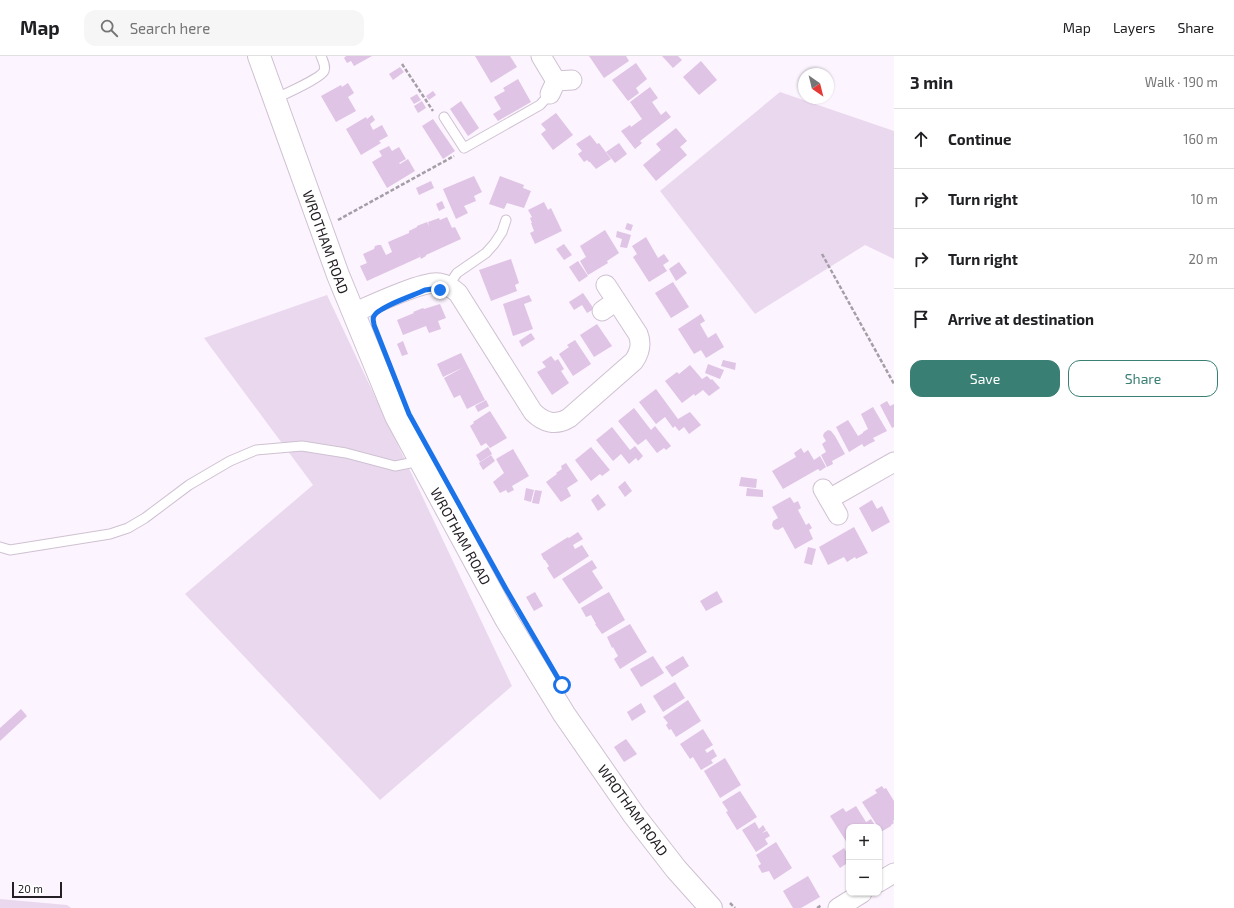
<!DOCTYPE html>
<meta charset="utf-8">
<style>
:root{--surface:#fff;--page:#f6f6f6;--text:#202124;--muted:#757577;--line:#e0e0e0;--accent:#3a7f74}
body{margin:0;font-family:"Exo 2",sans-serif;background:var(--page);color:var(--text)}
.controls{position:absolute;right:12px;bottom:12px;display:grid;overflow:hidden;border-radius:8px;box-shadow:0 1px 3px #0004}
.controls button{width:36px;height:36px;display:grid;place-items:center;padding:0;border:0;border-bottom:1px solid var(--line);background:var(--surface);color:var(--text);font:20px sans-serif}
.compass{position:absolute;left:798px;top:12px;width:36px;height:36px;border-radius:50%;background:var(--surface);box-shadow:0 1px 3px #0004;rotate:145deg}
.scale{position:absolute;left:12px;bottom:10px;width:50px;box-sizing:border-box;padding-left:4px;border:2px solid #252026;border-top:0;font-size:11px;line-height:14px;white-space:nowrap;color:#252026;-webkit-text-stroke:3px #fff;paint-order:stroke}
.stop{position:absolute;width:12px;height:12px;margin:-9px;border:3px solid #1a73e8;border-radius:50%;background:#fff}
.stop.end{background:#1a73e8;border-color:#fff;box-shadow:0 1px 4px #0008}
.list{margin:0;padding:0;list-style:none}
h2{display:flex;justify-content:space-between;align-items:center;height:52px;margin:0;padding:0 16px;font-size:17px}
h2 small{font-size:13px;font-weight:400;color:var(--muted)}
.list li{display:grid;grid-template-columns:26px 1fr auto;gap:12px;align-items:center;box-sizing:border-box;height:60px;padding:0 16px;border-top:1px solid var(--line)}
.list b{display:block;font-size:15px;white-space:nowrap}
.list em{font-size:13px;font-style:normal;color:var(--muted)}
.actions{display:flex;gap:8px;padding:12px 16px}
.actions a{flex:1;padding:9px 0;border:1px solid var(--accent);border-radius:12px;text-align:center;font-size:14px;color:var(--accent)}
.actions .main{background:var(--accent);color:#fff}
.icon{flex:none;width:22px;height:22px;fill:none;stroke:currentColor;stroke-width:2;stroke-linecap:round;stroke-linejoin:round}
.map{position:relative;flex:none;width:894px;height:852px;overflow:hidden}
header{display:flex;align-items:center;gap:24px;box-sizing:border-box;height:56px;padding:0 20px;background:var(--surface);border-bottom:1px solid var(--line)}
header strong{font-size:19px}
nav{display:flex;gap:22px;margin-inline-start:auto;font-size:14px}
.search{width:280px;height:36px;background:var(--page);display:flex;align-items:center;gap:10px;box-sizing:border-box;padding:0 14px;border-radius:12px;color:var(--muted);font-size:15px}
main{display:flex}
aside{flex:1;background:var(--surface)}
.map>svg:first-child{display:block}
</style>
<header>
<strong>Map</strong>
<div class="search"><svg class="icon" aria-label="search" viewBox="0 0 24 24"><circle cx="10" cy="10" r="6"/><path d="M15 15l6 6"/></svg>Search here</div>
<nav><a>Map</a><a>Layers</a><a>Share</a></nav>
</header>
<main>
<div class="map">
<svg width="894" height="852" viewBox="0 0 894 852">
<rect width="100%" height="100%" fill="#fcf4fe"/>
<g fill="#ead9ee">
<polygon points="780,36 894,75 894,203 865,189 755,258 660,135"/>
<polygon points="327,239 512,630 380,744 185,538 313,429 204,282"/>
<polygon points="0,843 67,849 71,852 0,852"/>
</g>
<g fill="#dfc4e5">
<polygon points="346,0 372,0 354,10 351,5 347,7 344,2"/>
<polygon points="475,0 510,0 517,11 491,27"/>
<polygon points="589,0 626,0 629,5 604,22"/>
<polygon points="662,0 678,0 682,4 673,12"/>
<polygon points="701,5 717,24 699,39 683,21"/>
<polygon points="636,7 647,23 636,32 639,37 628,45 612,24"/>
<polygon points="400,11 404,16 393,24 389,18"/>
<polygon points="518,23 531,46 498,65 493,58 501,53 494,41 505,35 503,32"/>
<polygon points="348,27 354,37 348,41 356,55 336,66 321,40 341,29 342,31"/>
<polygon points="650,31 658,42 652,46 661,59 666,55 671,61 640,85 642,87 635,93 621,75 630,69 631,71 642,63 630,46"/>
<polygon points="433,35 436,39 429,44 426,40"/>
<polygon points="417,38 421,44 414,48 410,42"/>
<polygon points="422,45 426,52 418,57 414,50"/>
<polygon points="461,45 479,72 468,80 450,53"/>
<polygon points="556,57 573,79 553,94 541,78 546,74 541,68"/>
<polygon points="372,59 375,64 370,68 373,74 382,69 388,80 379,85 381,87 361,99 346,73 366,61 367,63"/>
<polygon points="433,63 455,95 443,103 422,70"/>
<polygon points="676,72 687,85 680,91 687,99 656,125 643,109 661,94 656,88"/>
<polygon points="590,79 597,88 599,87 611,103 596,113 590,106 589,106 587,104 584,106 578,98 582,95 576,88"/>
<polygon points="619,87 627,98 615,107 606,96"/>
<polygon points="389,90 392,95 399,91 406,103 399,107 400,108 408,103 415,115 387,132 372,106 382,100 379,95"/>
<polygon points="474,120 482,136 474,140 476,145 464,150 468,157 456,163 443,133"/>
<polygon points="500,120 524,129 523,132 531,135 524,152 507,147 504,153 489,148"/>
<polygon points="431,125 434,132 419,139 416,132"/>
<polygon points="442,145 445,152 439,155 436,148"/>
<polygon points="544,146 548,154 551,152 562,175 535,188 530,177 534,175 531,167 532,167 530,162 532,161 528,154"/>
<polygon points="447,161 452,172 455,171 461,183 426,199 426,200 421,203 418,195 420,201 367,225 360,210 367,207 363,198 374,193 375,190 378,189 381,189 386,199 392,196 388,186 409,177 409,175 417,171 417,170 427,166 429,170 428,166 439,162 440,164"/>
<polygon points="627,167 633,169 631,175 625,173"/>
<polygon points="605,174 619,197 607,205 608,207 588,219 580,205 586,201 580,190"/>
<polygon points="617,175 631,179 627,192 620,191 622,183 616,181"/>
<polygon points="646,181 658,202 664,198 669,205 663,209 667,215 649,226 633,201 637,198 632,190"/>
<polygon points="564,188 572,199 564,204 556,193"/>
<polygon points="511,203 519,227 515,229 517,235 491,245 479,214"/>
<polygon points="578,205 588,220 579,226 569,211"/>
<polygon points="679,206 687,217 676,225 669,213"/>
<polygon points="673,226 689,251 671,262 655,237"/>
<polygon points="583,237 594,253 587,257 582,249 574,254 569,246"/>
<polygon points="529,239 532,245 524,248 533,273 513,280 503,248"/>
<polygon points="440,248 446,262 438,265 441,273 429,277 426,270 403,279 397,264 414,257 413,256 423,252 424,253"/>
<polygon points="701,258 705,265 700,268 708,282 716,277 724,291 706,302 701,294 694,298 678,273"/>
<polygon points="597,268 612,290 594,301 580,279"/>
<polygon points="531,277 535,283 522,291 519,285"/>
<polygon points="575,284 591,308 573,320 559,298 569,291 567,289"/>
<polygon points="403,285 408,298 402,300 397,288"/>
<polygon points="461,297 485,344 467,353 460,339 454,342 444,322 464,311 443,321 437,308"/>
<polygon points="551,300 555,305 558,303 564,313 561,315 569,327 552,339 537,316 546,311 542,306"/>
<polygon points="723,304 736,307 735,314 721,310"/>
<polygon points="708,308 724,314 720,323 705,317"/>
<polygon points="690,309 702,323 707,320 711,324 712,323 720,332 709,340 703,334 695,340 694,338 682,347 665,325 677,316 679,318"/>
<polygon points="656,333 678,363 690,356 701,369 689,378 684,371 679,375 675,370 673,372 665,361 656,368 639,346"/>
<polygon points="486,344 489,350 478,356 475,350"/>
<polygon points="887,345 890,350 894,348 894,371 892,372 880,349"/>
<polygon points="873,351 887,375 873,382 875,385 869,388 864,391 862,388 849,396 836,371 848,364 858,380 863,377 863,376 868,373 861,358"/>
<polygon points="634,352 651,374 655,370 671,390 666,394 664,392 657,397 646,383 638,389 635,386 618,365"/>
<polygon points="490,355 507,382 490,392 486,387 481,390 470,370 474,367 473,366"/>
<polygon points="612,371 630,394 635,390 643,400 638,405 636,402 629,408 621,398 613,405 596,384"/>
<polygon points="828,374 831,375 835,380 845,398 832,405 833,408 827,411 821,399 826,396 822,388 826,385 823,380 824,377"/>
<polygon points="488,391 492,398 480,406 476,399"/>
<polygon points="591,391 610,414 602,420 600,418 591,425 575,404"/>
<polygon points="801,392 804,397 808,394 814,404 820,400 826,411 820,415 818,413 783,433 772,415 796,401 794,397"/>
<polygon points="513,393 529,420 512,430 514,434 508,437 506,434 500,437 493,426 504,417 496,403"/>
<polygon points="491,399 495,405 483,414 479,407"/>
<polygon points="566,407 578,425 567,432 571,440 561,446 546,426 557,418 556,417 562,413 561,410"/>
<polygon points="741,421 757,423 756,432 739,430"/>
<polygon points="625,425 632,435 625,441 618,431"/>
<polygon points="526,432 534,434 531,446 524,444"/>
<polygon points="747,432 763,434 763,441 746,440"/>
<polygon points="535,434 542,435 539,448 532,447"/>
<polygon points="598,438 606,449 598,455 591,444"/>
<polygon points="790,441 794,447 798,445 801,452 798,454 806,469 809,467 812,472 809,474 813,483 795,493 783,471 778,474 774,473 772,469 773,465 778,462 772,451"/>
<polygon points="872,444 877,453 882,450 890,466 872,476 859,452"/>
<polygon points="854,471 868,497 856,503 855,501 847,506 844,501 828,509 819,491"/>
<polygon points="578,476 583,483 573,489 575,493 582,489 589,500 554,523 547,512 549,510 545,504 544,504 541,498 568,481 569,482"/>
<polygon points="808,491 816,493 812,509 804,507"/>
<polygon points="592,504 597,512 592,515 603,532 579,548 562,523"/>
<polygon points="717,535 723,546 706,555 700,545"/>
<polygon points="535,536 543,550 534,555 526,541"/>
<polygon points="609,536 625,564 602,578 595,568 596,568 591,559 586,561 581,552"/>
<polygon points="630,568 647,596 620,613 614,603 618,600 613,591 612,592 607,581"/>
<polygon points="653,600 664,617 641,631 630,613"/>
<polygon points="683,600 689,610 672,621 665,611"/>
<polygon points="675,626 685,642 663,656 653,640"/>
<polygon points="688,644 701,665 676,681 671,673 669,674 666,669 668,667 663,661"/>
<polygon points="641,647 646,656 632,665 627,656"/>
<polygon points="21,653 27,660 0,685 0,672"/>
<polygon points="703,673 713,689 705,694 707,697 713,693 717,700 711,704 713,707 701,714 693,701 690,703 680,688"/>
<polygon points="626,683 637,698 624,706 614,691"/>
<polygon points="725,702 741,729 720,742 704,715"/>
<polygon points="882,730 884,733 886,732 894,745 894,764 893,765 894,767 891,769 891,770 881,776 879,771 878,771 862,746 877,737 875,734"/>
<polygon points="740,735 757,761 737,774 726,756 728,755 722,746"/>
<polygon points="856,750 866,766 871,763 876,771 849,771 849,790 830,760 843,752 846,756"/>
<polygon points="755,766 759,773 763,769 766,774 762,777 767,775 770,780 765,783 768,788 756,796 742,774"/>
<polygon points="776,786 792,812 774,824 769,815 762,817 758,810 761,808 756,799"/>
<polygon points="844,792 849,800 849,806 840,812 832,800"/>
<polygon points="808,820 820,841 801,852 793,852 783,835"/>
</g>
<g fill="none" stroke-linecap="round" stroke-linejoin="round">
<defs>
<g id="lane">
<path d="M274,43C283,39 321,22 324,15C326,10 323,5 321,0"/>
<polyline points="444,61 464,92 540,49 550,38"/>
<polyline points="448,230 457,217 486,197 494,188 502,176 506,164"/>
<polyline points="0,491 10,494 110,478 128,472 145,462 189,429 230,405 256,394 302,390 346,397 395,410 420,405"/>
</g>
<g id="street">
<polyline points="541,0 556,25"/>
<polyline points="550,38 556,25 572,24"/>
<polyline points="602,255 616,245"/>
<path d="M353,257C369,250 425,224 439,227C447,228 452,232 458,237L533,356C544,367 556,370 569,362L634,305C640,296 642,288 638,278L606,229"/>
<polyline points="823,433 838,459"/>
<polyline points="829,443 894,406"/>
<polyline points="879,826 894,817"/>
<polyline points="838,852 862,837"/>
</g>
<polyline id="primary" points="259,0 338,219 396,360 506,563 564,658 634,759 676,813 711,852"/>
</defs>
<use href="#lane" stroke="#cfc1d2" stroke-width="11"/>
<use href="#street" stroke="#cfc1d2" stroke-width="21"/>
<use href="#primary" stroke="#cfc1d2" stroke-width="24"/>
<g stroke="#a59ea6" stroke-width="2.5" stroke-dasharray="4 2" stroke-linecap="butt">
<polyline points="402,8 433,55"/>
<polyline points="338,164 454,100"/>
<polyline points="822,198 894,328"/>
<polyline points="730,847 735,852"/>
<polyline points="817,852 822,849"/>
</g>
<use href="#lane" stroke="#fff" stroke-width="9"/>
<use href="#street" stroke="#fff" stroke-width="19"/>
<use href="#primary" stroke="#fff" stroke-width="22"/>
</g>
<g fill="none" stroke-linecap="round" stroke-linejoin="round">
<path stroke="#1a73e8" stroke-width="5" d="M440,234L432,233L425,234C415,239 378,251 374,260C372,263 374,266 374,269L409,358L506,533L562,629"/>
</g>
<g text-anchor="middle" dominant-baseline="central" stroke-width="3" stroke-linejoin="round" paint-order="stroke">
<g font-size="14" fill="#252026" stroke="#fff">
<text transform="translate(326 186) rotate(70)">WROTHAM ROAD</text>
<text transform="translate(461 480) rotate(61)">WROTHAM ROAD</text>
<text transform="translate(633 754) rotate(54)">WROTHAM ROAD</text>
</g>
</g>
</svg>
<div class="controls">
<button>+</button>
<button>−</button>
</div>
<svg class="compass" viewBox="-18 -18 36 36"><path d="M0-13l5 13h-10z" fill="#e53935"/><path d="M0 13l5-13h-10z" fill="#757577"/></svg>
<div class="scale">20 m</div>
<div class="stop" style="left:562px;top:629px"></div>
<div class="stop end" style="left:440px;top:234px"></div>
</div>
<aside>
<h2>3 min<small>Walk · 190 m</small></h2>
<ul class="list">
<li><svg class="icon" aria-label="ahead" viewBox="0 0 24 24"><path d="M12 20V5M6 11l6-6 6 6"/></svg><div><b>Continue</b></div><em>160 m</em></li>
<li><svg class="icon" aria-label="right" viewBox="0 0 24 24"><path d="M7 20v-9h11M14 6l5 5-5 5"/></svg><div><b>Turn right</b></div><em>10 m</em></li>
<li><svg class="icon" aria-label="right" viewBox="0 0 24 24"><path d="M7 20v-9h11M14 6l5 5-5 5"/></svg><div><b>Turn right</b></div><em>20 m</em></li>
<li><svg class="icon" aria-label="arrive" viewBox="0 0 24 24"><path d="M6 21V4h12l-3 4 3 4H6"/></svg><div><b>Arrive at destination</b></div></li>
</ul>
<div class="actions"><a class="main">Save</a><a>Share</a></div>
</aside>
</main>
